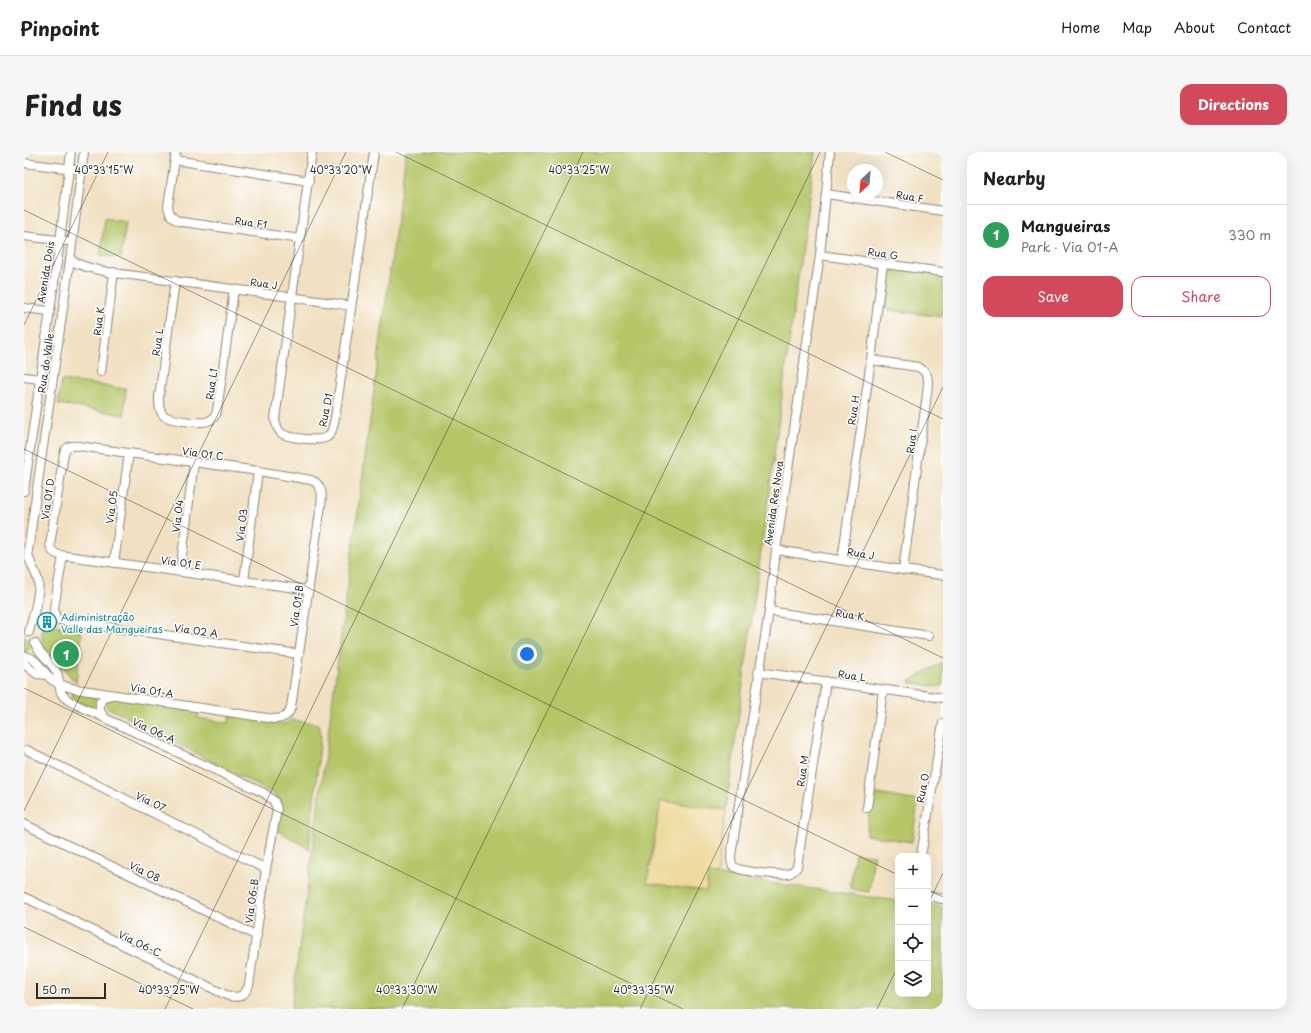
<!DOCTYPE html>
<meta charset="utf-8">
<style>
:root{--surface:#fff;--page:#f6f6f6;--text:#202124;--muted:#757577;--line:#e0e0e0;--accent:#d1495b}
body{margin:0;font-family:"Playpen Sans",sans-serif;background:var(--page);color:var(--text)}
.controls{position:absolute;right:12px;bottom:12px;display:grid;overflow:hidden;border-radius:8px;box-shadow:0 4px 16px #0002}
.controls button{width:36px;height:36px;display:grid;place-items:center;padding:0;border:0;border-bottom:1px solid var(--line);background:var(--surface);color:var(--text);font:20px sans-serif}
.compass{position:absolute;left:823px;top:12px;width:36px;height:36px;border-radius:50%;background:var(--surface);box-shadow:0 4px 16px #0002;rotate:206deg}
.scale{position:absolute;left:12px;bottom:10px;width:70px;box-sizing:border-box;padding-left:4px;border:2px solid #2b2b2b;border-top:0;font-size:11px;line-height:14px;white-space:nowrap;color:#2b2b2b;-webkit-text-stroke:3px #fff;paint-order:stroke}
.you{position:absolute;left:503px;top:502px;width:14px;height:14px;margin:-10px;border:3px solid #fff;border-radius:50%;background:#1a73e8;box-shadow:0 0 0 6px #1a73e833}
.badge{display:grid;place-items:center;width:26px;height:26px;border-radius:50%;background:var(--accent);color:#fff;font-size:13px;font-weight:700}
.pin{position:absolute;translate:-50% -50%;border:2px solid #fff;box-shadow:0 1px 4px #0006}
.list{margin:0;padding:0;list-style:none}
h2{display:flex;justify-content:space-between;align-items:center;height:52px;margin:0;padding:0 16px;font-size:17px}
h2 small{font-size:13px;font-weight:400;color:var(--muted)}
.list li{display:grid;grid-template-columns:26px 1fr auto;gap:12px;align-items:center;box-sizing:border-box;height:60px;padding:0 16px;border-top:1px solid var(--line)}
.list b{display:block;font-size:15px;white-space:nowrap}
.list p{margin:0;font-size:13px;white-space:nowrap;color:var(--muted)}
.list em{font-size:13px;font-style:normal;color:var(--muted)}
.actions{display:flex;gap:8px;padding:12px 16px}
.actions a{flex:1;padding:9px 0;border:1px solid var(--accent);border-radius:12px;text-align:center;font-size:14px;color:var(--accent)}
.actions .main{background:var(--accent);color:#fff}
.icon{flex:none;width:22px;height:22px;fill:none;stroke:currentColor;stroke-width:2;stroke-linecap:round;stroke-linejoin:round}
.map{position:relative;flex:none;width:919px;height:857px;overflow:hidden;border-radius:12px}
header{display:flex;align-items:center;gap:24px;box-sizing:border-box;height:56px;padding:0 20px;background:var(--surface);border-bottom:1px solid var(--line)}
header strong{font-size:19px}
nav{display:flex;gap:22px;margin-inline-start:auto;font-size:14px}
.intro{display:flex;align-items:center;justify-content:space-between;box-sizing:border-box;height:96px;padding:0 24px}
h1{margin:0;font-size:28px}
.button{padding:10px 18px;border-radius:12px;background:var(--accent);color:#fff;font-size:14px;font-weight:700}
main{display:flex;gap:24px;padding:0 24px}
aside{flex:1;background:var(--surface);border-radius:12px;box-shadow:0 4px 16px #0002}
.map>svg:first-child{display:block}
</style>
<header>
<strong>Pinpoint</strong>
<nav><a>Home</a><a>Map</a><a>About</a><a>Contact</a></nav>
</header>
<div class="intro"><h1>Find us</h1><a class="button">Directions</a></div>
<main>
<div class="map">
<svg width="919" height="857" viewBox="0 0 919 857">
<rect width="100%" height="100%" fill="#fff"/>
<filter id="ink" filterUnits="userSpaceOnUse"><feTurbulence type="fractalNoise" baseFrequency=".025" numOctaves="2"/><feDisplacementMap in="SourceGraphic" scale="8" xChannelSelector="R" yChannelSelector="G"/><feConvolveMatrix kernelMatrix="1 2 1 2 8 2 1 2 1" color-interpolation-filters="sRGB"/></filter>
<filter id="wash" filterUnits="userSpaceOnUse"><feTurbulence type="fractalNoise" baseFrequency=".012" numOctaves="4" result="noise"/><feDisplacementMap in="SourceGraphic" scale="16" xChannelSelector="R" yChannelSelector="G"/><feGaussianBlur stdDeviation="0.9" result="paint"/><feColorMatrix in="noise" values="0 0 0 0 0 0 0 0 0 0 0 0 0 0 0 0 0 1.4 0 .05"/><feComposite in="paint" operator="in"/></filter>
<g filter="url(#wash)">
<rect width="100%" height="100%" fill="#f1e0c1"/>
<g fill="#b5c669" stroke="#70784a">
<polygon points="382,0 791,0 702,658 637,649 623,730 682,739 684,722 874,749 874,842 904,842 904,753 919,755 919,857 267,857"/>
<polygon points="81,66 102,70 97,106 76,103"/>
<polygon points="864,115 919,122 919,165 857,157 862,119"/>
<polygon points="38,228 102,237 100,263 34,252"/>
<polygon points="18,471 58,480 52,531 18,491"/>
<polygon points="0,484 4,486 8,491 6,497 0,500"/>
<polygon points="919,510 919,533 913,535 884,530"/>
<polygon points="51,541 73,545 70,551 71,558 47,546 48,542"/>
<polygon points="89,545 175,558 174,566 205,571 206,563 260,572 268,568 295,572 297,583 285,697 252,677 257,651 252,643 83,555 81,550 83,547"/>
<polygon points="848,641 894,649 888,690 842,683 846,656 850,649 848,645"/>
<polygon points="831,701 850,703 845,740 826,737"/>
</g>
<polygon fill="#eeda9e" stroke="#8c8264" points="637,649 702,658 693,723 684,722 682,739 623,731"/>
</g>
<g filter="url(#ink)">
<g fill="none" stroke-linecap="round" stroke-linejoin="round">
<defs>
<g id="minor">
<path d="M60,0L46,108C72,122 106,122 135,127C199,136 263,144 327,154"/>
<path d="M152,0L144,54C146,71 159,70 173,72L277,87"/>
<path d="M288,0L251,267C252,272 253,277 257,281C264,286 295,290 303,285C309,281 309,273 311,266L350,0"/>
<polyline points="151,8 285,29"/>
<polyline points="0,11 57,18"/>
<polyline points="802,42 919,59"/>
<polyline points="0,84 41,89"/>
<polyline points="796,103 919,120"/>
<path d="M151,129L135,245C135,252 135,259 140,264C149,268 180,274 188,267C191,265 192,262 193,259L210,137"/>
<polyline points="0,156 25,159"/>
<path d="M847,208L894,215C907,222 904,229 903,242L879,418"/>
<polyline points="77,220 90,120"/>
<polyline points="0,225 15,227"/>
<polyline points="0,339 36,89 47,0"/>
<polyline points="752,398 879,418 919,423"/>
<polyline points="39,404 30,456 31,465 35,468 275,502"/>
<polyline points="818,408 847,208 859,111"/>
<polyline points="90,411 105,301"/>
<polyline points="156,420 170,310"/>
<polyline points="220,429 234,319"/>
<polyline points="745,459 905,484"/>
<path d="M5,480C8,466 17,442 14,428C11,417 4,410 4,399L46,108"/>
<path d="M1,504C13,506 19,520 28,528C34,533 44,535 52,537L250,567C259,567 265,564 267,555L296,360C298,348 301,333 287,328L234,319L54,294C47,293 42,294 40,301L26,393C27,399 30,402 36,403L285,438"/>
<polyline points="0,512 13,522 23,523"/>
<polyline points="734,520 919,546"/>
<path d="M802,529L773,715C770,719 768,721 763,722C754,723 715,720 709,714C707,711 707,708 707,704L745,459L752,398L796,103L806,0"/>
<polyline points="81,566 76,559 76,550 81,545 88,543"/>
<polyline points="3,598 242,717"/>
<polyline points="843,656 859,538"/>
<polyline points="0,672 233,784"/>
<polyline points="897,704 919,571"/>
<polyline points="904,744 919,747"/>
<path d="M0,745L202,843C213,847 221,845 225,833L242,717L253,657L250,649L240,641L53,553C48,550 41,548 38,542C34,536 36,528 33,521C28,509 15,503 11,491"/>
</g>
</defs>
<use href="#minor" stroke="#8e8676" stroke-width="10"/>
<use href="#minor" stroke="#fff" stroke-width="8"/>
</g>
</g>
<path fill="none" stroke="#2b2b2b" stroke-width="1" stroke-opacity="0.45" d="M372,0L919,267M861,0L919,28M0,58L919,506M0,173L84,0M0,297L874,723M0,536L659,857M0,659L322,0M904,738L919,745M904,752L919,721M0,775L169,857M141,857L559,0M378,857L796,0M616,857L919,235M853,857L874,814"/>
<defs>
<symbol id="building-ring" viewBox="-11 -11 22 22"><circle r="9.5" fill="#fff" stroke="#0f9aa8" stroke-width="1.5"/><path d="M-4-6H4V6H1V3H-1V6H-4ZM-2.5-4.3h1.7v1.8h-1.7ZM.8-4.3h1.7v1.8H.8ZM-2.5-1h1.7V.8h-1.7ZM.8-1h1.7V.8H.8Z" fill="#0f9aa8"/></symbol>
</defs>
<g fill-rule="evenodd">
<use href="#building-ring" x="12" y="459" width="22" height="22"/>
</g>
<g text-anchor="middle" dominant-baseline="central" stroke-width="3" stroke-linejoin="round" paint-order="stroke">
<g font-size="10" fill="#2b2b2b" stroke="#fff">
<text transform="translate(886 44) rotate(9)">Rua F</text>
<text transform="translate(227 70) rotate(8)">Rua F1</text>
<text transform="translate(859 101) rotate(8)">Rua G</text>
<text transform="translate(21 120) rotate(-81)">Avenida Dois</text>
<text transform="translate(240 131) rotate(7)">Rua J</text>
<text transform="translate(74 169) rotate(-83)">Rua K</text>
<text transform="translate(133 190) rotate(-82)">Rua L</text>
<text transform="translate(21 211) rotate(-82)">Rua do Valle</text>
<text transform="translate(187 232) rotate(-82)">Rua L1</text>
<text transform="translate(301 258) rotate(-79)">Rua D1</text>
<text transform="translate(829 258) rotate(-82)">Rua H</text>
<text transform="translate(887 289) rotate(-82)">Rua I</text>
<text transform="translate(179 301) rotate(8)">Via 01 C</text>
<text transform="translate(23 347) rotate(-82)">Via 01 D</text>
<text transform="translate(749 351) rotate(-82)">Avenida Res Nova</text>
<text transform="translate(87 355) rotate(-82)">Via 05</text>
<text transform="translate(153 364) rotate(-83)">Via 04</text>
<text transform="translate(217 373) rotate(-83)">Via 03</text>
<text transform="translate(837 401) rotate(9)">Rua J</text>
<text transform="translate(157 410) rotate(8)">Via 01 E</text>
<text transform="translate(272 454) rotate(-82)">Via 01-B</text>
<text transform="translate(826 462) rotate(8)">Rua K</text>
<text transform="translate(172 478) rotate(8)">Via 02 A</text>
<text transform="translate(828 523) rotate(8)">Rua L</text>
<text transform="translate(128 538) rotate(9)">Via 01-A</text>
<text transform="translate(130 578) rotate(25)">Via 06-A</text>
<text transform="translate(778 619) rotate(-82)">Rua M</text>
<text transform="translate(898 636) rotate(-80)">Rua O</text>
<text transform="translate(127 649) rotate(26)">Via 07</text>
<text transform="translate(121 719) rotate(26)">Via 08</text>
<text transform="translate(227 749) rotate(-82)">Via 06-B</text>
<text transform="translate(116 791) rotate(26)">Via 06-C</text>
</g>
<g font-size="10" fill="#0d838f" stroke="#fff" text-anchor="start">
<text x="37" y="464">Adiministração<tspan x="37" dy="12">Valle das Mangueiras</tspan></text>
</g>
</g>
<g font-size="10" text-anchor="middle" fill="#2b2b2b" stroke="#fff" stroke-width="3" stroke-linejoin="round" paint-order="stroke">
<text x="80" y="22">40°33'15"W</text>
<text x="317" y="22">40°33'20"W</text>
<text x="555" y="22">40°33'25"W</text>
<text x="145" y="842">40°33'25"W</text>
<text x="383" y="842">40°33'30"W</text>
<text x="620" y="842">40°33'35"W</text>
</g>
</svg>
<div class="controls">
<button>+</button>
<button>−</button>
<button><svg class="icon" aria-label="locate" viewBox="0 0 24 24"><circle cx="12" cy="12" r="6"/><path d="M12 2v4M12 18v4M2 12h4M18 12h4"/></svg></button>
<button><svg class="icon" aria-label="layers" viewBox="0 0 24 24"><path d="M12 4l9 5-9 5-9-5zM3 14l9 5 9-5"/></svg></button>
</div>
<svg class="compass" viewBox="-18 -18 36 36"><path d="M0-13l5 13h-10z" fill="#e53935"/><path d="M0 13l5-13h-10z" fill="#757577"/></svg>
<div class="scale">50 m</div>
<div class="you"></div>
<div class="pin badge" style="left:42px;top:502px;background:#2e9e5b">1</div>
</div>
<aside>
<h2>Nearby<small></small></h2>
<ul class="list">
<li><span class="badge" style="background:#2e9e5b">1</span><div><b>Mangueiras</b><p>Park · Via 01-A</p></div><em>330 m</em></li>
</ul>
<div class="actions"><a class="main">Save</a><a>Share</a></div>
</aside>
</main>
